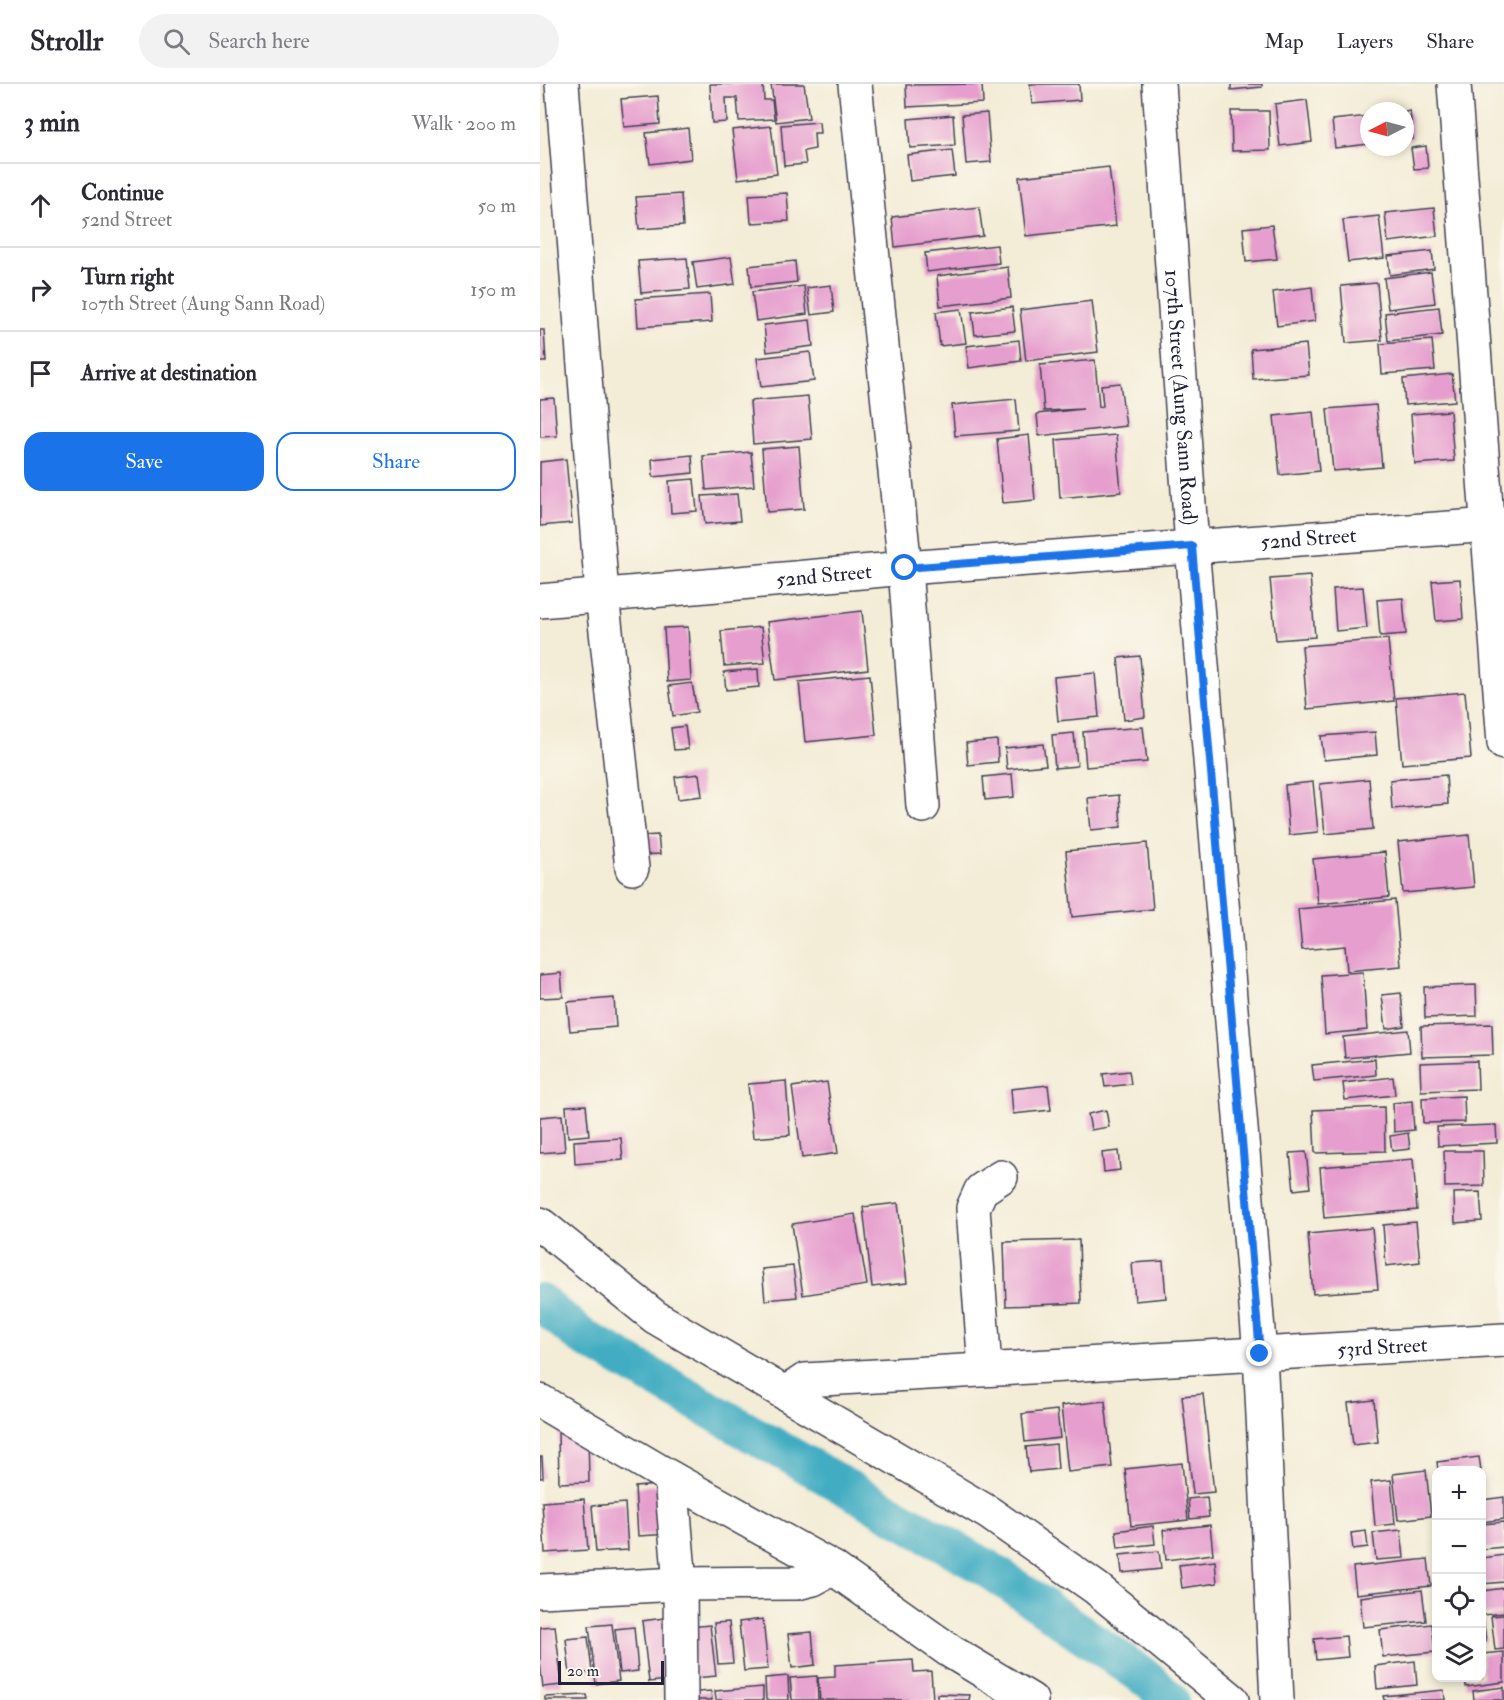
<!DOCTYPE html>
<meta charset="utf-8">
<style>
:root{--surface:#fff;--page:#f2f2f3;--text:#2b2b33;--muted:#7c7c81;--line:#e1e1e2;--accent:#1a73e8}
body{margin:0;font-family:"IM FELL Double Pica",serif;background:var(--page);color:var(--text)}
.controls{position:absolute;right:18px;bottom:18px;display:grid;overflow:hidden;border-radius:12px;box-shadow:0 3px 9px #0003}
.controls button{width:54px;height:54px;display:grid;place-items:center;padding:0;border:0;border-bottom:2px solid var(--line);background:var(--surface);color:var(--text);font:30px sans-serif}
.compass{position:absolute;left:820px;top:18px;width:54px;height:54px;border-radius:50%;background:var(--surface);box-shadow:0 3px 9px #0003;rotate:264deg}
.scale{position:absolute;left:18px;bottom:15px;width:106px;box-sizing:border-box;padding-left:6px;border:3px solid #22223b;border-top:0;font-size:16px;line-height:21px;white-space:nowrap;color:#22223b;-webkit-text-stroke:4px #fbf7ec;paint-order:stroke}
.stop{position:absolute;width:18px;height:18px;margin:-14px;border:4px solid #1a73e8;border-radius:50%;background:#fff}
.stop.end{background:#1a73e8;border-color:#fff;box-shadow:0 2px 6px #0008}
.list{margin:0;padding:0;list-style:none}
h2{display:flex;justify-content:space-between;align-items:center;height:78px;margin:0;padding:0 24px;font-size:26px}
h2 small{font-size:20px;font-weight:400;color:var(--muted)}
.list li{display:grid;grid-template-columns:39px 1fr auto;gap:18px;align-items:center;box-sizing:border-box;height:84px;padding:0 24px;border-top:2px solid var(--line)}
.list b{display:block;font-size:22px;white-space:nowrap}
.list p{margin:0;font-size:20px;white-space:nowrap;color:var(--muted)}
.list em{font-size:20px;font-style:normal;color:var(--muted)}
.actions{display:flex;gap:12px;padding:18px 24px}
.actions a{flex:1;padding:14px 0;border:2px solid var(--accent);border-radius:18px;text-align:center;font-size:21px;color:var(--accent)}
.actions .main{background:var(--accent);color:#fff}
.icon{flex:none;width:33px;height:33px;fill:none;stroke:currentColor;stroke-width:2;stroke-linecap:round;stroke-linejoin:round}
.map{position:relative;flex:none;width:964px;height:1616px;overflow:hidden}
header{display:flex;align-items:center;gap:36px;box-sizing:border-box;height:84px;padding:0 30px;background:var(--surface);border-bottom:2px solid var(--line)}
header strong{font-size:28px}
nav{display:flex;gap:33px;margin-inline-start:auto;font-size:21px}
.search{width:420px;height:54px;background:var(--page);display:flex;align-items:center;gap:15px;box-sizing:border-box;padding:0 21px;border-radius:33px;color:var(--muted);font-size:22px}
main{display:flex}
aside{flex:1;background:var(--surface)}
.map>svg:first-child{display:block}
</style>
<header>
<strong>Strollr</strong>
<div class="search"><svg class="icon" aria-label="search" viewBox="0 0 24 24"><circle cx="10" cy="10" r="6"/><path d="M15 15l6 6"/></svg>Search here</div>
<nav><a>Map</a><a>Layers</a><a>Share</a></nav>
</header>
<main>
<aside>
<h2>3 min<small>Walk · 200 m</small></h2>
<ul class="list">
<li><svg class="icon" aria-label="ahead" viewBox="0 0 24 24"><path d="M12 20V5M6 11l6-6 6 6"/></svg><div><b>Continue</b><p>52nd Street</p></div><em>50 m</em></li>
<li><svg class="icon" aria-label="right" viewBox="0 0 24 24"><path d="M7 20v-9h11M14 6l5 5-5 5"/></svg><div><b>Turn right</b><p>107th Street (Aung Sann Road)</p></div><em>150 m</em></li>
<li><svg class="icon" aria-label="arrive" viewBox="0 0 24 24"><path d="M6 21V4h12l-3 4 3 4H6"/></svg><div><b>Arrive at destination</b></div></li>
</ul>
<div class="actions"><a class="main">Save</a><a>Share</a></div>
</aside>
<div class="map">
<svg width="964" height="1616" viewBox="0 0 964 1616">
<rect width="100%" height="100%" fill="#fbf7ec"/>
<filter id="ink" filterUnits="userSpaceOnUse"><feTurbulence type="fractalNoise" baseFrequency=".0167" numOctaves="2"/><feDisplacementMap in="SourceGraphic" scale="12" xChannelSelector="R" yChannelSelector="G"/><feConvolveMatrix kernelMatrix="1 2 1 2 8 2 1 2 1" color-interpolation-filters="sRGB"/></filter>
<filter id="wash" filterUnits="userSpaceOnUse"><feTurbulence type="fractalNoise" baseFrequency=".008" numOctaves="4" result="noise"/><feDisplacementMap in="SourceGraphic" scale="24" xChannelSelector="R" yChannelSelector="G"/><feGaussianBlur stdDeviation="1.35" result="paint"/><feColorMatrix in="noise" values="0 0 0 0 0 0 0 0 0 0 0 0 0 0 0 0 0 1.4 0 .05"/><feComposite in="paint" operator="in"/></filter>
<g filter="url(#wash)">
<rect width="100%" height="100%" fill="#f3ecd6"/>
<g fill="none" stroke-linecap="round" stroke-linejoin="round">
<polyline stroke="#43adc2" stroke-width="38" points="0,1218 41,1252 447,1484 609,1596 630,1616"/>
</g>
<g id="blocks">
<g fill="#e69ece">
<polygon points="170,0 223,0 224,16 232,16 234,35 199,37 197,14 186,14 187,38 172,39"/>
<polygon points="231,0 264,0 269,34 236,38"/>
<polygon points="442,0 443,19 367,23 366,1"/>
<polygon points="490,0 539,0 540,16 492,20"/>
<polygon points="691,0 722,0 722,3 691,6"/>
<polygon points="118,12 120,40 84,43 81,15"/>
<polygon points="767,16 772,58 740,62 735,20"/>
<polygon points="691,27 729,27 730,66 692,67"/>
<polygon points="870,27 873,55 865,56 865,28"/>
<polygon points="447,29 451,78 426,80 422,31"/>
<polygon points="413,31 415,61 370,64 368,35"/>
<polygon points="829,32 829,60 795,64 792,36"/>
<polygon points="279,38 280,49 274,49 275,65 264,67 266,80 244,82 241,41"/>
<polygon points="231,42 237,90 198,95 192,46"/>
<polygon points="148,44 151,75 110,80 106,49"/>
<polygon points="886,62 888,84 874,85 871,64"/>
<polygon points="412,66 415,92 370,97 367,71"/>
<polygon points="569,83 576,142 486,152 479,93"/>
<polygon points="247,109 249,137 211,139 209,111"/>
<polygon points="141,110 143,142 99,145 96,113"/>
<polygon points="439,123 443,152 355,163 352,133"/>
<polygon points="894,124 897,152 848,158 845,129"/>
<polygon points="839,132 844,174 808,178 803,136"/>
<polygon points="732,141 737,175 706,178 703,144"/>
<polygon points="457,161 459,179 387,188 385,169"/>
<polygon points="892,167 894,185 850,191 848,172"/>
<polygon points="191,173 195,200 157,205 153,178"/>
<polygon points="147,174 150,205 101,209 98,177"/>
<polygon points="255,177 257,198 211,203 209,182"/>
<polygon points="468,183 471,214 400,222 397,192"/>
<polygon points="891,188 895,219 848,225 844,194"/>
<polygon points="837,199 842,256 806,259 801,202"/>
<polygon points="291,201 294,228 271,231 267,204"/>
<polygon points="264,202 267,230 216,237 212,208"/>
<polygon points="772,203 775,237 737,242 733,208"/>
<polygon points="170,210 172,238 98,243 96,215"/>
<polygon points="552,217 558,268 486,277 480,226"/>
<polygon points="472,223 475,247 435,251 432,228"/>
<polygon points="899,223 902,251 848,257 845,229"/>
<polygon points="421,225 426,259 400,262 396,228"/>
<polygon points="270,236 273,262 227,268 224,241"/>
<polygon points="0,246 4,246 6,278 0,278"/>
<polygon points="479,256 481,277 429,284 426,262"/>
<polygon points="892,256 895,286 842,290 840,260"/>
<polygon points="766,260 769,291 713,295 711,265"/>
<polygon points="270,268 274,297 221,303 217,274"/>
<polygon points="555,276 559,323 563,322 561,301 580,299 586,342 499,352 497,330 543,325 504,327 500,281"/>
<polygon points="912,290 915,317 865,321 863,295"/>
<polygon points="268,312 272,355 213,360 210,317"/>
<polygon points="14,314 17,352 0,353 0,315"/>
<polygon points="476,315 479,347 415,352 412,321"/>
<polygon points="836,321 842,383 793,387 787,325"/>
<polygon points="910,327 914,377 875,380 871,330"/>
<polygon points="773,328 779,387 740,391 734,332"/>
<polygon points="489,351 495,416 463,419 457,355"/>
<polygon points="576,351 581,408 520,414 516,356"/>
<polygon points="259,362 264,425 227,428 222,365"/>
<polygon points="211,368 214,402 166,406 163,372"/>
<polygon points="152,371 153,389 113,393 112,375"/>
<polygon points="26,375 32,439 0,442 0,378"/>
<polygon points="154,395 157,427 131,429 129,397"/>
<polygon points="197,410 200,437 165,440 162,412"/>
<polygon points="770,492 775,553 736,556 730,495"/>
<polygon points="920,495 923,535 896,537 892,497"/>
<polygon points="823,503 827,544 796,547 793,505"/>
<polygon points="863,514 866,550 840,552 837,516"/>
<polygon points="322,527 328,585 235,596 227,538"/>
<polygon points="148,543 151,596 127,598 124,544"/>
<polygon points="221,543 225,579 184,582 181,547"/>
<polygon points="848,555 854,617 767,625 762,562"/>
<polygon points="600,572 605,633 584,636 578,574"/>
<polygon points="218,585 219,603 186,606 184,588"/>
<polygon points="555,589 559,633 518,637 514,593"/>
<polygon points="330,591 336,651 265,658 259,598"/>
<polygon points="152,599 157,628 133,632 129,602"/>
<polygon points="925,608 931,674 862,680 856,614"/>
<polygon points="145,642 148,665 134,666 131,644"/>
<polygon points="603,643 607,678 546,683 543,648"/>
<polygon points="835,648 837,671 784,676 781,652"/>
<polygon points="534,649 537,682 515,684 512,651"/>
<polygon points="457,656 458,678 428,681 426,659"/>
<polygon points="503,660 506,681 467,685 465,664"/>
<polygon points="159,690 162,712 138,715 135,693"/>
<polygon points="472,690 474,713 445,716 443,693"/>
<polygon points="906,691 908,720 852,725 850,696"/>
<polygon points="829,695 833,745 785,750 780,700"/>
<polygon points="773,698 778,748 749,751 745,701"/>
<polygon points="579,711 581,743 551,746 548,714"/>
<polygon points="118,751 120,770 102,771 100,752"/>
<polygon points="929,751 934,803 863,809 858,758"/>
<polygon points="607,759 613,825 532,833 526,767"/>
<polygon points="845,768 849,813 778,820 773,775"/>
<polygon points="855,816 861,882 807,887 805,862 762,866 758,825"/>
<polygon points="823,888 827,946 785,950 781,891"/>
<polygon points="21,889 23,913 0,914 0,891"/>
<polygon points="936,901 937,932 885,934 884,903"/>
<polygon points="861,909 864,942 846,945 842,911"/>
<polygon points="74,914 76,943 30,947 27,918"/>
<polygon points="952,940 953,971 882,973 881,942"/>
<polygon points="868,946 870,968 805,974 803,953"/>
<polygon points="835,975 836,991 774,997 772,981"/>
<polygon points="937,977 938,1005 881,1007 880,979"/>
<polygon points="589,987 591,1000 565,1003 563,990"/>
<polygon points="853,993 855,1011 805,1016 803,999"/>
<polygon points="246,997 250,1051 213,1054 208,1000"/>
<polygon points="287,998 298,1069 262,1074 252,1003"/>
<polygon points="508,1001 511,1026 473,1030 471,1005"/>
<polygon points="924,1012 925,1038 883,1039 882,1014"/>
<polygon points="872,1017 874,1046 854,1048 853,1019"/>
<polygon points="46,1021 49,1051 28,1053 26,1022"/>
<polygon points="844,1023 845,1067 775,1069 773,1026"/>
<polygon points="566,1026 569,1043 551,1046 548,1030"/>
<polygon points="22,1031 25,1067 0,1069 0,1033"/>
<polygon points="956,1041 957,1059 898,1062 897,1043"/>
<polygon points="868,1049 870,1065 852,1067 850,1052"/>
<polygon points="81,1054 83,1076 35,1080 34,1057"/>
<polygon points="578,1067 580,1086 564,1088 562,1069"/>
<polygon points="904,1067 943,1067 944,1102 905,1103"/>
<polygon points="766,1068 770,1104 754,1106 750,1069"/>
<polygon points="873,1075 877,1126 784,1134 780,1083"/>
<polygon points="940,1108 942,1137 915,1139 914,1109"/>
<polygon points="358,1119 367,1199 332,1203 323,1123"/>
<polygon points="315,1130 327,1201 263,1211 252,1140"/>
<polygon points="876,1138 880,1178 846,1182 843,1141"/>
<polygon points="832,1144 838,1205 773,1210 768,1150"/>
<polygon points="539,1156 541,1219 466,1222 464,1158"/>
<polygon points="623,1177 626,1214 595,1217 592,1179"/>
<polygon points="253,1182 257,1213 225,1216 222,1185"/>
<polygon points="663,1310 674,1408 653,1410 642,1312"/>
<polygon points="834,1316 838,1358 813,1361 808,1319"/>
<polygon points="565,1317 572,1383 528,1388 521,1322"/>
<polygon points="517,1326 520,1354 485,1358 482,1330"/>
<polygon points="48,1347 49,1398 19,1399 18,1348"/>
<polygon points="516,1360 518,1385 489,1388 486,1363"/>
<polygon points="0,1373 2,1373 3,1394 0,1394"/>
<polygon points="939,1373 941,1386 898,1386 897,1378"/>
<polygon points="642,1379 648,1436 591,1442 585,1385"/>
<polygon points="886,1386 891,1432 858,1436 853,1390"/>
<polygon points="851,1396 855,1440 835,1442 831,1398"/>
<polygon points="129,1400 132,1450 98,1452 95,1403"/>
<polygon points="667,1413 669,1433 650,1435 648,1415"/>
<polygon points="964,1413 964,1435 942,1438 942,1416"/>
<polygon points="44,1415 48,1466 5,1469 2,1418"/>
<polygon points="85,1419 88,1466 56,1468 52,1422"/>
<polygon points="964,1438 964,1463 942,1465 942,1440"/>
<polygon points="670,1441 673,1470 626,1476 623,1446"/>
<polygon points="613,1442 615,1460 578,1464 576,1447"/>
<polygon points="861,1446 864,1474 836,1476 833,1449"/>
<polygon points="826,1447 828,1463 813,1465 811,1449"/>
<polygon points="619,1467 621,1485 582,1489 580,1471"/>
<polygon points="964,1471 964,1498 942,1500 942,1474"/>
<polygon points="888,1475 891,1502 816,1510 813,1483"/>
<polygon points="675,1477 677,1499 642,1504 639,1481"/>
<polygon points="964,1504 964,1529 942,1531 942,1507"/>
<polygon points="882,1506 886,1537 823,1543 820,1513"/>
<polygon points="964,1531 964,1565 955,1566 951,1532"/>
<polygon points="131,1533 138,1595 109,1598 102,1537"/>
<polygon points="942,1534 943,1534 946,1557 942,1558"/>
<polygon points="223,1535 228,1585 204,1587 199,1538"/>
<polygon points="189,1538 193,1579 178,1580 174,1539"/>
<polygon points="72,1540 79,1597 56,1600 49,1542"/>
<polygon points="892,1540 895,1568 843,1573 840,1546"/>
<polygon points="170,1541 176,1592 155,1594 150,1543"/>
<polygon points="15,1542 22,1601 3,1603 0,1578 0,1543"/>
<polygon points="94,1543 98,1587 80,1589 75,1545"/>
<polygon points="272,1548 275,1581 252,1584 248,1550"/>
<polygon points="806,1552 808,1573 776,1576 774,1555"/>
<polygon points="48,1553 52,1588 30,1591 26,1555"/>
<polygon points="964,1568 964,1598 926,1603 925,1594 942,1594 942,1570"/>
<polygon points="373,1576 374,1588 391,1587 393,1616 280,1616 278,1594 295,1593 295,1581"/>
<polygon points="875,1577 877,1601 837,1605 835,1582"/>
<polygon points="248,1592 249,1616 226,1616 225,1594"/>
<polygon points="277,1592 278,1616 252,1616 250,1594"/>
<polygon points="223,1603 223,1616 176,1616 175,1607"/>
<polygon points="964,1603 964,1616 934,1616 933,1607"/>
<polygon points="904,1606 905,1616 844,1616 843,1612"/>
<polygon points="171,1607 172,1616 145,1616 145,1609"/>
<polygon points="397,1610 430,1611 429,1616 397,1616"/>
<polygon points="47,1611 48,1616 5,1616 5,1613"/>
</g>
</g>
</g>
<g filter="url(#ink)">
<use href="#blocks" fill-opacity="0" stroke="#414052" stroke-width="1.5"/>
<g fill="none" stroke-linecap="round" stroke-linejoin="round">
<defs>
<g id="minor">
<polyline points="22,0 62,511 92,784"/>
<polyline points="315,0 365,484 383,722"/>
<path id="s1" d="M619,0L652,462L720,1270L737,1616"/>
<polyline points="914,0 964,659"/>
<path id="s2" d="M0,517L365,484L964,440"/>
<polyline points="0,1140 115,1233 449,1429 556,1504 692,1616"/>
<polyline points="445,1284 433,1124 441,1106 461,1093"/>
<path id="s3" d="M245,1309L265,1296L964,1256"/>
<polyline points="0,1317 131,1394 293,1484 410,1567 491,1616"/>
<polyline points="131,1394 140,1500 141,1616"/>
<polyline points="0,1507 140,1500 257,1499 273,1495 293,1484"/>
</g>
</defs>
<use href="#minor" stroke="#414052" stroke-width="36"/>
<use href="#minor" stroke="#fff" stroke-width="33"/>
</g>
</g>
<g fill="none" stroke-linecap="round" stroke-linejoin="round" filter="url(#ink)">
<polyline stroke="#1a73e8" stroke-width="8" points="365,484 652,462 720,1270"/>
</g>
<g text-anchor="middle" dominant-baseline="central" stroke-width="6" stroke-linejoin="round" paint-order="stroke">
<g font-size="21" fill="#22223b" stroke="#fbf7ec">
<text stroke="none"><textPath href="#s1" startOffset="314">107th Street (Aung Sann Road)</textPath></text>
<text stroke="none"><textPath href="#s2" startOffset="771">52nd Street</textPath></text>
<text stroke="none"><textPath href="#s2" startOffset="285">52nd Street</textPath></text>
<text stroke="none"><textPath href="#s3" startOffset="602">53rd Street</textPath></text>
</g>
</g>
</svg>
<div class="controls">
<button>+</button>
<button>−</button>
<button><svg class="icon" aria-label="locate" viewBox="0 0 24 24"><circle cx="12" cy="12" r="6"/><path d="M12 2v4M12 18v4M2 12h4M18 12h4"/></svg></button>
<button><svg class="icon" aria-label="layers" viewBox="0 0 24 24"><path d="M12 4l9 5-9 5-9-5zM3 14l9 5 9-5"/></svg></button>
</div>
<svg class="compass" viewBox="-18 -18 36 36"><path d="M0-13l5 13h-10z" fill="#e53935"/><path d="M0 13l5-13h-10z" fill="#7c7c81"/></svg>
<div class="scale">20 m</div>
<div class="stop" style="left:365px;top:484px"></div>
<div class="stop end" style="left:720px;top:1270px"></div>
</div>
</main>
